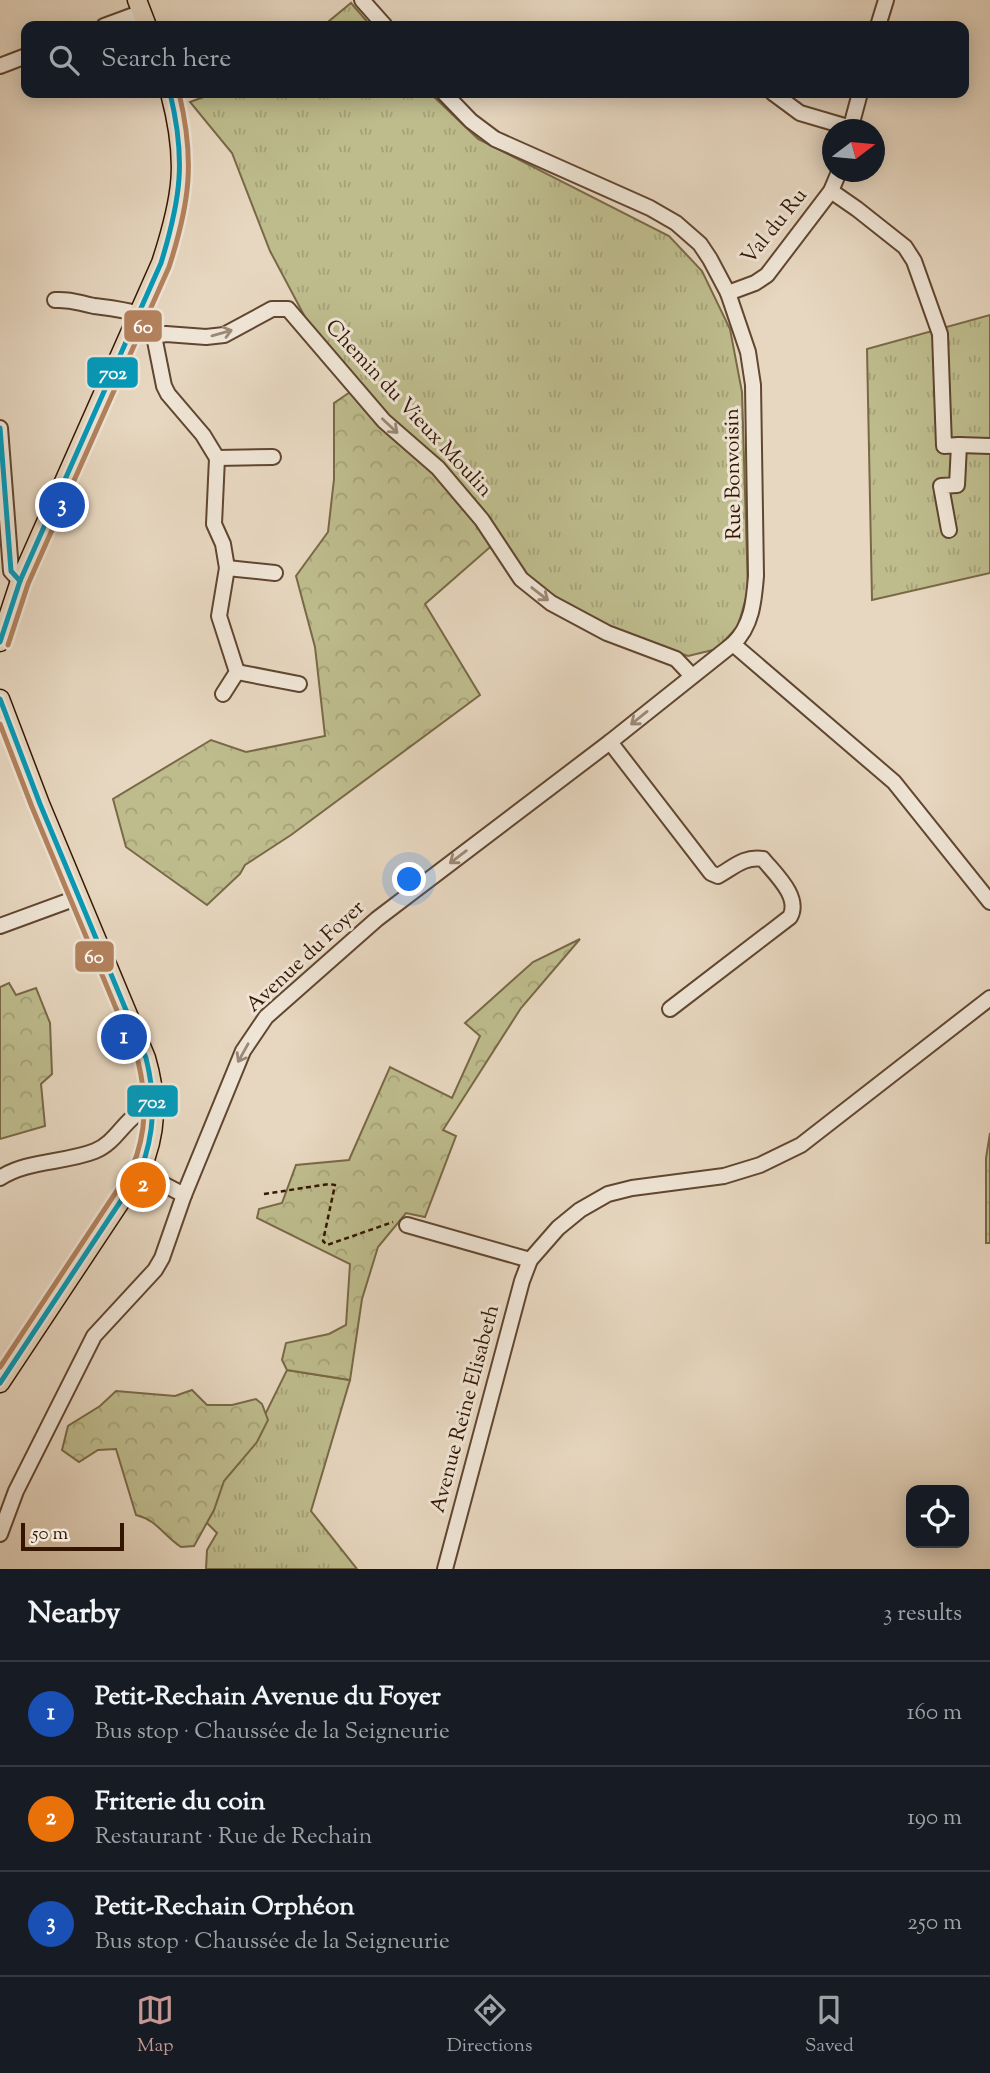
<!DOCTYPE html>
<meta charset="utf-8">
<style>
:root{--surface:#171b24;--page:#242831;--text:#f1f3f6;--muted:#9ea1a6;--line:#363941;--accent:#c59692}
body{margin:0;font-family:"Sorts Mill Goudy",serif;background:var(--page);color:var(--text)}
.controls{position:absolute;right:21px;bottom:21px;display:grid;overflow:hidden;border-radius:14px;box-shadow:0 4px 18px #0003}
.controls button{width:63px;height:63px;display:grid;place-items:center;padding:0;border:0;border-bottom:2px solid var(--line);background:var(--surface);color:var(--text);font:35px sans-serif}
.compass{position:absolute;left:822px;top:119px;width:63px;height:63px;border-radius:50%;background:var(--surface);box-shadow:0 4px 18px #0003;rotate:74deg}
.scale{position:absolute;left:21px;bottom:18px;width:103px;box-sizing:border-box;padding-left:7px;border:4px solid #341600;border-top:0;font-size:19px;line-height:24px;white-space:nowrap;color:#341600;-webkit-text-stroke:5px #efe5d6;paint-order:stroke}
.you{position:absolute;left:410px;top:880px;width:24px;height:24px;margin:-18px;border:5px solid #fff;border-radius:50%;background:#1a73e8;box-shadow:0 0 0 10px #1a73e833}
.badge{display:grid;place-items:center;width:46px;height:46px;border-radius:50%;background:var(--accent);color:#fff;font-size:23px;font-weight:700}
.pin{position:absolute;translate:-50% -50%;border:4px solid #fff;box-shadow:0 2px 7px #0006}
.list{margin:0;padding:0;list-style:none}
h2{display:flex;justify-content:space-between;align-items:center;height:91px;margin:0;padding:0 28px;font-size:30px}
h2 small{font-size:23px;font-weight:400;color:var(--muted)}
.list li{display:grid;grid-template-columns:46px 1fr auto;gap:21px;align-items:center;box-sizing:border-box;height:105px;padding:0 28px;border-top:2px solid var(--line)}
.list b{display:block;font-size:26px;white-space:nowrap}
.list p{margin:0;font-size:23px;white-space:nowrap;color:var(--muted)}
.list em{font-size:23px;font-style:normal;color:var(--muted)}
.icon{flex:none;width:38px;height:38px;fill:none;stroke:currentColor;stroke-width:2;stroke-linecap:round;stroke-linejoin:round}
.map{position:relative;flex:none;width:990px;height:1569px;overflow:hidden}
.search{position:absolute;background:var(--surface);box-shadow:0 4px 18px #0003;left:21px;right:21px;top:21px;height:77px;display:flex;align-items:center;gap:18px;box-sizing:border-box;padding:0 24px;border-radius:14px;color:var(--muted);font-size:26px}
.sheet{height:406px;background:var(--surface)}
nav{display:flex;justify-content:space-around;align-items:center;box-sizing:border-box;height:98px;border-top:2px solid var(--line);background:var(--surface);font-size:19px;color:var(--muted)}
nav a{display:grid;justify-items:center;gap:4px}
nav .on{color:var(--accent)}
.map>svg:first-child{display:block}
</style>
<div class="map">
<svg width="990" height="1569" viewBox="0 0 990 1569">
<defs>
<pattern id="grass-tufts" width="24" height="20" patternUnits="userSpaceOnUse" patternTransform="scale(1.75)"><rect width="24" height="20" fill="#bebc8d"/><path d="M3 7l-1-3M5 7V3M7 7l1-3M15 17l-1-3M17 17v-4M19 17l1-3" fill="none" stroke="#a4a178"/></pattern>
<pattern id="forest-crowns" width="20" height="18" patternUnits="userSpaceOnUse" patternTransform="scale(1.75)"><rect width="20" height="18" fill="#bebc8d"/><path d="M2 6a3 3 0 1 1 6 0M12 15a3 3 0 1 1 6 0" fill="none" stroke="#a4a178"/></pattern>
</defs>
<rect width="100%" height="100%" fill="#e7d7c0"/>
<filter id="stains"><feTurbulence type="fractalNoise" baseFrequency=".00286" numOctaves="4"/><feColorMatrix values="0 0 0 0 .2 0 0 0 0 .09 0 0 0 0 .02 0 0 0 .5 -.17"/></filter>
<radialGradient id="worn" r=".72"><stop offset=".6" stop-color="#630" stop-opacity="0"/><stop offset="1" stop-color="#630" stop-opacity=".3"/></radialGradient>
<g fill="url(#grass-tufts)" stroke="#796946" stroke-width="2">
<polygon points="351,3 371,26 323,26"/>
<polygon points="214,93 430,93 478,139 669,236 702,271 730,329 742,392 748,591 738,626 717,649 688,656 601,628 539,588 496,542 315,336 270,251 232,153 190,102"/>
<polygon points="990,315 990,573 872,600 867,349"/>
<polygon points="287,1370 350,1380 311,1511 357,1569 206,1569 207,1550 217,1533 170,1486 253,1439"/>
</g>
<g fill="url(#forest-crowns)" stroke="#796946" stroke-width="2">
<polygon points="359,386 496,542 425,604 480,695 291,835 245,865 240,874 207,905 126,847 113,799 211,740 246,752 325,736 315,647 296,576 328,532 334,479 334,403"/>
<polygon points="580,939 521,1008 443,1130 456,1136 425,1217 406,1213 378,1247 362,1299 350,1380 287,1370 282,1360 286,1343 329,1334 346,1325 350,1264 257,1218 259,1209 282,1203 296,1165 349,1160 390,1067 452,1098 480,1036 465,1023 533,962"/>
<polygon points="9,983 16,995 36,988 50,1023 52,1074 41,1084 45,1126 0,1139 0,987"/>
<polygon points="990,1133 990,1243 986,1243 986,1158"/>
<path d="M192,1390L207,1405H232L256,1399L262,1404L268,1420L257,1442L224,1481L214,1510L194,1546L181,1547C163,1535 157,1520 136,1515L116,1449L98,1450L79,1462L62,1450L68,1426L100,1406L116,1391L175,1396Z"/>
</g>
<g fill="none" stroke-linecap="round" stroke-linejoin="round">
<defs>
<g id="minor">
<polyline points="362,0 385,26"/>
<polyline points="104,26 142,12"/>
<polyline points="878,26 886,0"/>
<polyline points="0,66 26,56"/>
<polyline points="773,93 800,113 851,128"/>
<polyline points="850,130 860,93"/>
<polyline points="831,191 857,209 905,247 914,261 940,334 944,446 959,445 957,485 941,486 949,530"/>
<polyline points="728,293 755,283 767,275 831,191 839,172"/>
<path d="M55,300C73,299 78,303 94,306C110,308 122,309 139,314"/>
<polyline points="133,328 154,336 166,334 206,337 224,335 272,309 288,309 384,421 438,468 482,520 521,579 551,603 607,633 676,659 692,676"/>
<polyline points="154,336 164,386 168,394 203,435 217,458 214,524 223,544 227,568 219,616 237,672 223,694"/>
<polyline points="0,428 11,571 20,581"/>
<polyline points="959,445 990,446"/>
<polyline points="217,458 273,457"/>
<polyline points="227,568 275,573"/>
<polyline points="733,644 894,782 990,902"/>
<polyline points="237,672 299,684"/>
<path d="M610,742L711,873L718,876C734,867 744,856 763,859C775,874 801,897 790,917L670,1009"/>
<polyline points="0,926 79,897"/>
<path d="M140,1172L184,1195L243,1051L266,1017L377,919L610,742L733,644C752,626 754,601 756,576L753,385L748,352L728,293L710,259L700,244L676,223L650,208L495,139L471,121L444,93"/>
<path d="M0,1178C27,1160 65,1163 95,1151C120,1141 126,1111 155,1107"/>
<polyline points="407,1225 530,1260"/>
<polyline points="0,1534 16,1491 94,1336 155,1270 162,1258 184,1195"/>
<polyline points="445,1569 522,1281 530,1260 558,1228 580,1210 608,1194 632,1188 724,1176 760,1165 801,1145 990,998"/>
</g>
<g id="major">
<polyline points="137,0 147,26"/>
<path d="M0,642L20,581L161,263C183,196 188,161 170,93"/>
<path d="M0,699L40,804L146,1058C158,1099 157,1134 140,1172L0,1383"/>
</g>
</defs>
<use href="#minor" stroke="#614630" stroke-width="18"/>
<use href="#major" stroke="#341600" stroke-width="21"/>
<polyline stroke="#341600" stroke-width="2.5" stroke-dasharray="5 3.5" stroke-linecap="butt" points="264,1194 329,1184 335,1185 323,1241 327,1245 393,1222"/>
<use href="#minor" stroke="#efe5d6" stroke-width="14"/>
<use href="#major" stroke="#e7d7c0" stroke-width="18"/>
<defs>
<g id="bus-1">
<polyline points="0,428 11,571 20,581"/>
<path d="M0,642L20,581L161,263C181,198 186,159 170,93"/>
<path d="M0,699L40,804L146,1058C156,1098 155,1133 140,1172L0,1383"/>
</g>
<g id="bus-2">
<path d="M8,645L28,584L169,267C190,202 195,160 179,93"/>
<path d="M0,724L32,807L138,1061C147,1098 147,1132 132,1168L0,1367"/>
</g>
</defs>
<use href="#bus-1" stroke="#efe5d6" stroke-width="10"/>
<use href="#bus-2" stroke="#efe5d6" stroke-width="10"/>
<use href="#bus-1" stroke="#059ab9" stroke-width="5"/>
<use href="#bus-2" stroke="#b3825d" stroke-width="5"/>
</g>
<defs><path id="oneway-shaft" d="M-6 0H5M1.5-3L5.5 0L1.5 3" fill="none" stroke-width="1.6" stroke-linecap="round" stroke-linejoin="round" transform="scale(1.75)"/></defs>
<g stroke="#9b8876">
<use href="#oneway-shaft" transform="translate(222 333) rotate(-16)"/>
<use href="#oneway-shaft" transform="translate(390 426) rotate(43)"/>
<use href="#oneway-shaft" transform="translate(540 594) rotate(38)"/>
<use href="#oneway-shaft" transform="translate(639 718) rotate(141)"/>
<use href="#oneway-shaft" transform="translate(458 857) rotate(143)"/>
<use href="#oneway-shaft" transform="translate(243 1053) rotate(119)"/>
</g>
<g text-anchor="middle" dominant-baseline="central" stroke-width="6" stroke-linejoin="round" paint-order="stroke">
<g font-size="21" fill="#341600" stroke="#efe5d6">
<text transform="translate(775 227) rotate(-51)">Val du Ru</text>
<text transform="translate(408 409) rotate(47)">Chemin du Vieux Moulin</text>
<text transform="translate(734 474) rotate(-91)">Rue Bonvoisin</text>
<text transform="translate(306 957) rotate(-43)">Avenue du Foyer</text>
<text transform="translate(466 1409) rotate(-75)">Avenue Reine Elisabeth</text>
</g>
</g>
<g stroke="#efe5d6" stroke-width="2.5">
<rect x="123" y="309" width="40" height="34" rx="7" fill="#b3825d"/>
<rect x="86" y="356" width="53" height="33" rx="7" fill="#059ab9"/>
<rect x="74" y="940" width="41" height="33" rx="7" fill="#b3825d"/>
<rect x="126" y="1084" width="53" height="34" rx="7" fill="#059ab9"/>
</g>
<g font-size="19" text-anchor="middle" font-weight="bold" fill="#fff">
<text x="143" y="333">60</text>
<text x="113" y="379">702</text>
<text x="94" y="963">60</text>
<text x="152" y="1108">702</text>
</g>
<rect width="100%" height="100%" filter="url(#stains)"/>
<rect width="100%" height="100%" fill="url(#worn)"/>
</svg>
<div class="controls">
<button><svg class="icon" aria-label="locate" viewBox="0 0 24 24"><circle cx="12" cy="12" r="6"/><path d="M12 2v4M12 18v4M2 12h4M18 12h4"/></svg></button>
</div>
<svg class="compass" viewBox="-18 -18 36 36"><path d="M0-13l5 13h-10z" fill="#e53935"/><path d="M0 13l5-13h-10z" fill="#9ea1a6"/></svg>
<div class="scale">50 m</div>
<div class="you"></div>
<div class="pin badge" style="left:124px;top:1037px;background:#1a4fb4">1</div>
<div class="pin badge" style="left:143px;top:1185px;background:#e8710a">2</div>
<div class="pin badge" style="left:62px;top:505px;background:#1a4fb4">3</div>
<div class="search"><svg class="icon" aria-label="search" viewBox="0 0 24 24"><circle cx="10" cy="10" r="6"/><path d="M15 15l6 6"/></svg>Search here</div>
</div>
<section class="sheet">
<h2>Nearby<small>3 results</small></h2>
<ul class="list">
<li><span class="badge" style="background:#1a4fb4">1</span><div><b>Petit-Rechain Avenue du Foyer</b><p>Bus stop · Chaussée de la Seigneurie</p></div><em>160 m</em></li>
<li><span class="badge" style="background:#e8710a">2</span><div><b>Friterie du coin</b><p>Restaurant · Rue de Rechain</p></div><em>190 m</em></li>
<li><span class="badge" style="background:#1a4fb4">3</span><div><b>Petit-Rechain Orphéon</b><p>Bus stop · Chaussée de la Seigneurie</p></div><em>250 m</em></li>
</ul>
</section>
<nav>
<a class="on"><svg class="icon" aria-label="map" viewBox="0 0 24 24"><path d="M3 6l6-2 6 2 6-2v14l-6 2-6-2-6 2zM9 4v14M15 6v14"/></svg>Map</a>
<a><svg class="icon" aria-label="directions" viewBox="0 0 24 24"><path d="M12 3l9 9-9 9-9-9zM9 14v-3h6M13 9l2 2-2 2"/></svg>Directions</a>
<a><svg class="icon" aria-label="saved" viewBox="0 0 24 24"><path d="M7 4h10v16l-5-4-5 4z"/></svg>Saved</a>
</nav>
